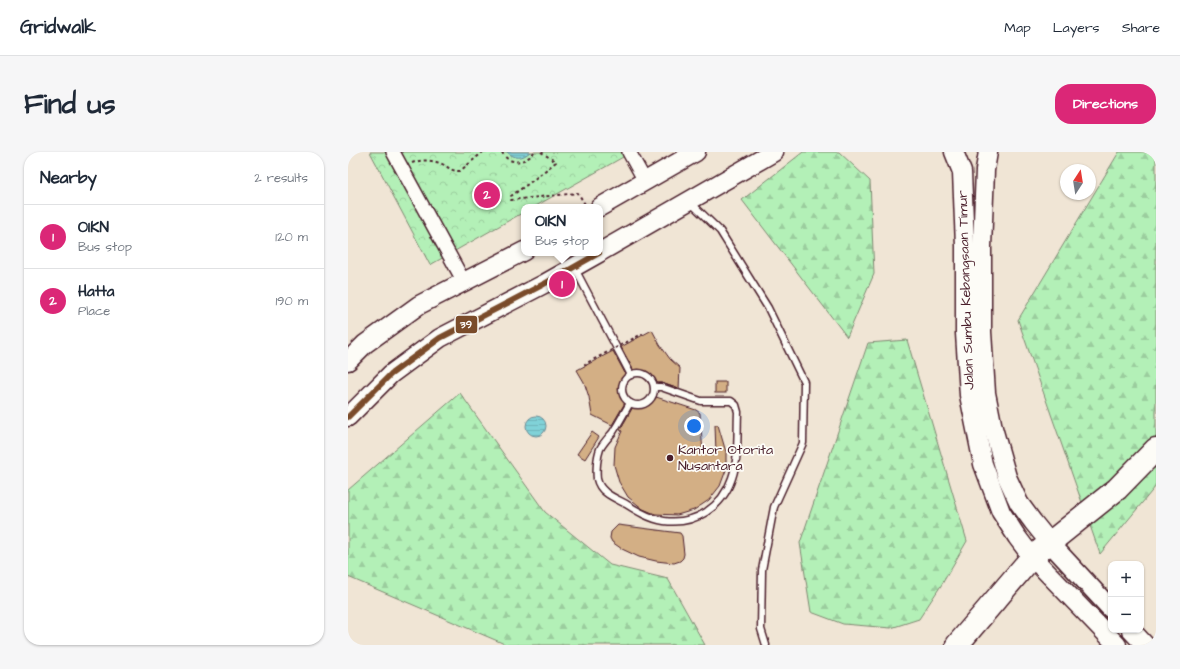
<!DOCTYPE html>
<meta charset="utf-8">
<style>
:root{--surface:#fff;--page:#f6f6f7;--text:#1f2937;--muted:#747a83;--line:#e0e1e3;--accent:#db2777}
body{margin:0;font-family:"Architects Daughter",sans-serif;background:var(--page);color:var(--text)}
.controls{position:absolute;right:12px;bottom:12px;display:grid;overflow:hidden;border-radius:8px;box-shadow:0 1px 3px #0004}
.controls button{width:36px;height:36px;display:grid;place-items:center;padding:0;border:0;border-bottom:1px solid var(--line);background:var(--surface);color:var(--text);font:20px sans-serif}
.compass{position:absolute;left:712px;top:12px;width:36px;height:36px;border-radius:50%;background:var(--surface);box-shadow:0 1px 3px #0004;rotate:12deg}
.you{position:absolute;left:346px;top:274px;width:14px;height:14px;margin:-10px;border:3px solid #fff;border-radius:50%;background:#1a73e8;box-shadow:0 0 0 6px #1a73e833}
.badge{display:grid;place-items:center;width:26px;height:26px;border-radius:50%;background:var(--accent);color:#fff;font-size:13px;font-weight:700}
.pin{position:absolute;translate:-50% -50%;border:2px solid #fff;box-shadow:0 1px 4px #0006}
.popup{position:absolute;left:173px;top:52px;width:82px;height:52px;box-sizing:border-box;display:grid;place-content:center;border-radius:8px;background:var(--surface);filter:drop-shadow(0 1px 3px #0005);font-size:13px;white-space:nowrap;color:var(--muted)}
.popup b{font-size:15px;color:var(--text)}
.popup::after{content:'';position:absolute;left:50%;top:100%;margin-left:-8px;border:8px solid transparent;border-top-color:var(--surface)}
.list{margin:0;padding:0;list-style:none}
h2{display:flex;justify-content:space-between;align-items:center;height:52px;margin:0;padding:0 16px;font-size:17px}
h2 small{font-size:13px;font-weight:400;color:var(--muted)}
.list li{display:grid;grid-template-columns:26px 1fr auto;gap:12px;align-items:center;box-sizing:border-box;height:64px;padding:0 16px;border-top:1px solid var(--line)}
.list b{display:block;font-size:15px;white-space:nowrap}
.list p{margin:0;font-size:13px;white-space:nowrap;color:var(--muted)}
.list em{font-size:13px;font-style:normal;color:var(--muted)}
.map{position:relative;flex:none;width:808px;height:493px;overflow:hidden;border-radius:16px}
header{display:flex;align-items:center;gap:24px;box-sizing:border-box;height:56px;padding:0 20px;background:var(--surface);border-bottom:1px solid var(--line)}
header strong{font-size:19px}
nav{display:flex;gap:22px;margin-inline-start:auto;font-size:14px}
.intro{display:flex;align-items:center;justify-content:space-between;box-sizing:border-box;height:96px;padding:0 24px}
h1{margin:0;font-size:28px}
.button{padding:10px 18px;border-radius:16px;background:var(--accent);color:#fff;font-size:14px;font-weight:700}
main{display:flex;gap:24px;padding:0 24px}
aside{flex:1;background:var(--surface);border-radius:16px;box-shadow:0 1px 3px #0004}
.map>svg:first-child{display:block}
</style>
<header>
<strong>Gridwalk</strong>
<nav><a>Map</a><a>Layers</a><a>Share</a></nav>
</header>
<div class="intro"><h1>Find us</h1><a class="button">Directions</a></div>
<main>
<aside>
<h2>Nearby<small>2 results</small></h2>
<ul class="list">
<li><span class="badge">1</span><div><b>OIKN</b><p>Bus stop</p></div><em>120 m</em></li>
<li><span class="badge">2</span><div><b>Hatta</b><p>Place</p></div><em>190 m</em></li>
</ul>
</aside>
<div class="map">
<svg width="808" height="493" viewBox="0 0 808 493">
<defs>
<pattern id="forest-firs" width="22" height="20" patternUnits="userSpaceOnUse"><rect width="22" height="20" fill="#b3f0b7"/><path d="M5 1l3.5 6h-7zM16 11l3.5 6h-7z" fill="#9bcd9e"/></pattern>
<pattern id="park-crowns" width="20" height="18" patternUnits="userSpaceOnUse"><rect width="20" height="18" fill="#b3f0b7"/><path d="M2 6a3 3 0 1 1 6 0M12 15a3 3 0 1 1 6 0" fill="none" stroke="#9bcd9e"/></pattern>
<pattern id="water-rules" width="6" height="5" patternUnits="userSpaceOnUse"><rect width="6" height="5" fill="#80d2d8"/><path d="M0 2.5h6" fill="none" stroke="#70b4ba"/></pattern>
</defs>
<rect width="100%" height="100%" fill="#f0e5d5"/>
<filter id="ink" filterUnits="userSpaceOnUse"><feTurbulence type="fractalNoise" baseFrequency=".025" numOctaves="2"/><feDisplacementMap in="SourceGraphic" scale="8" xChannelSelector="R" yChannelSelector="G"/><feConvolveMatrix kernelMatrix="1 2 1 2 8 2 1 2 1" color-interpolation-filters="sRGB"/></filter>
<g filter="url(#ink)">
<g fill="url(#forest-firs)" stroke="#7e8871">
<polygon points="455,0 491,0 522,29 526,122 499,185 394,48"/>
<polygon points="771,0 808,0 808,334 752,402 670,168"/>
<polygon points="559,188 619,389 594,432 571,467 543,476 495,472 463,460 452,391 520,191"/>
<polygon points="112,241 197,360 262,413 320,427 357,493 159,493 0,425 0,338"/>
</g>
<polygon fill="url(#park-crowns)" stroke="#7e8871" points="22,0 284,0 186,55 176,55 176,60 82,113"/>
<g fill="url(#water-rules)" stroke="#6a8a93">
<path d="M159,0H182C174,7 167,7 159,0Z"/>
<circle cx="188" cy="274" r="10"/>
</g>
<g fill="#d3af85" stroke="#4a1f2b">
<polygon points="304,178 312,193 322,207 332,216 331,237 313,231 306,231 302,233 296,226 290,224 287,224 287,221 273,195"/>
<polygon points="265,199 279,225 281,227 278,230 276,237 278,244 281,247 278,249 264,273 244,263 241,245 236,230 229,218"/>
<rect x="367" y="230" width="11" height="11"/>
<polygon points="302,243 348,258 352,261 355,302 368,301 367,273 370,273 378,300 378,318 372,334 361,348 346,358 329,363 307,362 295,357 280,345 271,330 266,313 267,295 274,279 272,278 286,253 286,250 290,251 297,249"/>
<polygon points="244,280 251,285 237,307 229,302"/>
<polygon points="270,373 332,381 334,384 336,402 335,406 332,409 326,411 308,409 291,405 274,397 264,390 262,386 263,380"/>
</g>
<g fill="none" stroke-linecap="round" stroke-linejoin="round">
<defs>
<g id="lane">
<polyline points="342,50 372,79 420,156 456,230 455,291 426,355 414,418 413,477 418,493"/>
<polyline points="227,117 283,223"/>
<circle cx="290" cy="237" r="16"/>
<path d="M282,251C276,261 271,271 265,280C261,285 255,291 252,297C249,305 248,318 249,327C252,341 267,346 278,352C289,359 302,367 316,369C347,373 374,356 384,326C391,306 389,281 390,260L388,253L383,249H353L313,235H306"/>
</g>
<g id="street">
<polyline points="45,0 116,130"/>
<polyline points="281,0 297,29"/>
</g>
<g id="secondary">
<polyline points="606,0 614,20 617,94 617,181 621,243 635,312 653,360 669,385 684,405 769,493"/>
<polyline points="640,0 637,18 634,95 634,180 638,241 645,276 659,325 671,351 685,370 702,391 763,457"/>
<polyline points="252,55 348,0"/>
<polyline points="252,100 426,0"/>
<polyline points="0,209 17,192 71,153 176,99"/>
<polyline points="0,265 43,222 92,186 196,132 251,101"/>
<polyline points="783,478 797,493"/>
</g>
<polyline id="highway" points="609,493 684,405 769,337 808,297"/>
</defs>
<use href="#lane" stroke="#4a1f2b" stroke-width="9"/>
<use href="#street" stroke="#4a1f2b" stroke-width="16"/>
<use href="#secondary" stroke="#4a1f2b" stroke-width="21"/>
<use href="#highway" stroke="#4a1f2b" stroke-width="25"/>
<g stroke="#4a1f2b" stroke-width="2" stroke-dasharray="3 3" stroke-linecap="butt">
<path d="M154,0C160,14 179,11 186,0"/>
<polyline points="193,0 208,10 180,32 163,44 163,48 230,41 238,54"/>
<path d="M64,11C74,7 87,8 96,13C103,17 103,19 112,19L135,0"/>
</g>
<use href="#lane" stroke="#fdfcf7" stroke-width="6"/>
<use href="#street" stroke="#fdfcf7" stroke-width="13"/>
<use href="#secondary" stroke="#fdfcf7" stroke-width="18"/>
<use href="#highway" stroke="#fdfcf7" stroke-width="22"/>
<polyline stroke="#4a1f2b" stroke-width="2" stroke-dasharray="3 3" stroke-linecap="butt" points="238,214 237,212 294,182 295,183"/>
<defs>
<polyline id="bus-1" points="0,265 43,222 92,186 196,132 251,101"/>
</defs>
<use href="#bus-1" stroke="#fdfcf7" stroke-width="9"/>
<use href="#bus-1" stroke="#7a4b2a" stroke-width="6"/>
</g>
</g>
<circle fill="#4a1f2b" stroke="#fdfcf7" stroke-width="1.5" cx="322" cy="306" r="4"/>
<g text-anchor="middle" dominant-baseline="central" stroke-width="3.5" stroke-linejoin="round" paint-order="stroke">
<g font-size="14" fill="#4a1f2b" stroke="#fdfcf7">
<text transform="translate(618 138) rotate(-92)">Jalan Sumbu Kebangsaan Timur</text>
</g>
<g font-size="14" fill="#4a1f2b" stroke="#fdfcf7" text-anchor="start">
<text x="330" y="298">Kantor Otorita<tspan x="330" dy="16">Nusantara</tspan></text>
</g>
</g>
<rect stroke="#fdfcf7" stroke-width="1.5" x="107" y="163" width="23" height="19" rx="4" fill="#7a4b2a"/>
<g font-size="11" text-anchor="middle" font-weight="bold" fill="#fff">
<text x="118" y="176">39</text>
</g>
</svg>
<div class="controls">
<button>+</button>
<button>−</button>
</div>
<svg class="compass" viewBox="-18 -18 36 36"><path d="M0-13l5 13h-10z" fill="#e53935"/><path d="M0 13l5-13h-10z" fill="#747a83"/></svg>
<div class="you"></div>
<div class="pin badge" style="left:214px;top:132px">1</div>
<div class="popup"><b>OIKN</b>Bus stop</div>
<div class="pin badge" style="left:139px;top:43px">2</div>
</div>
</main>
